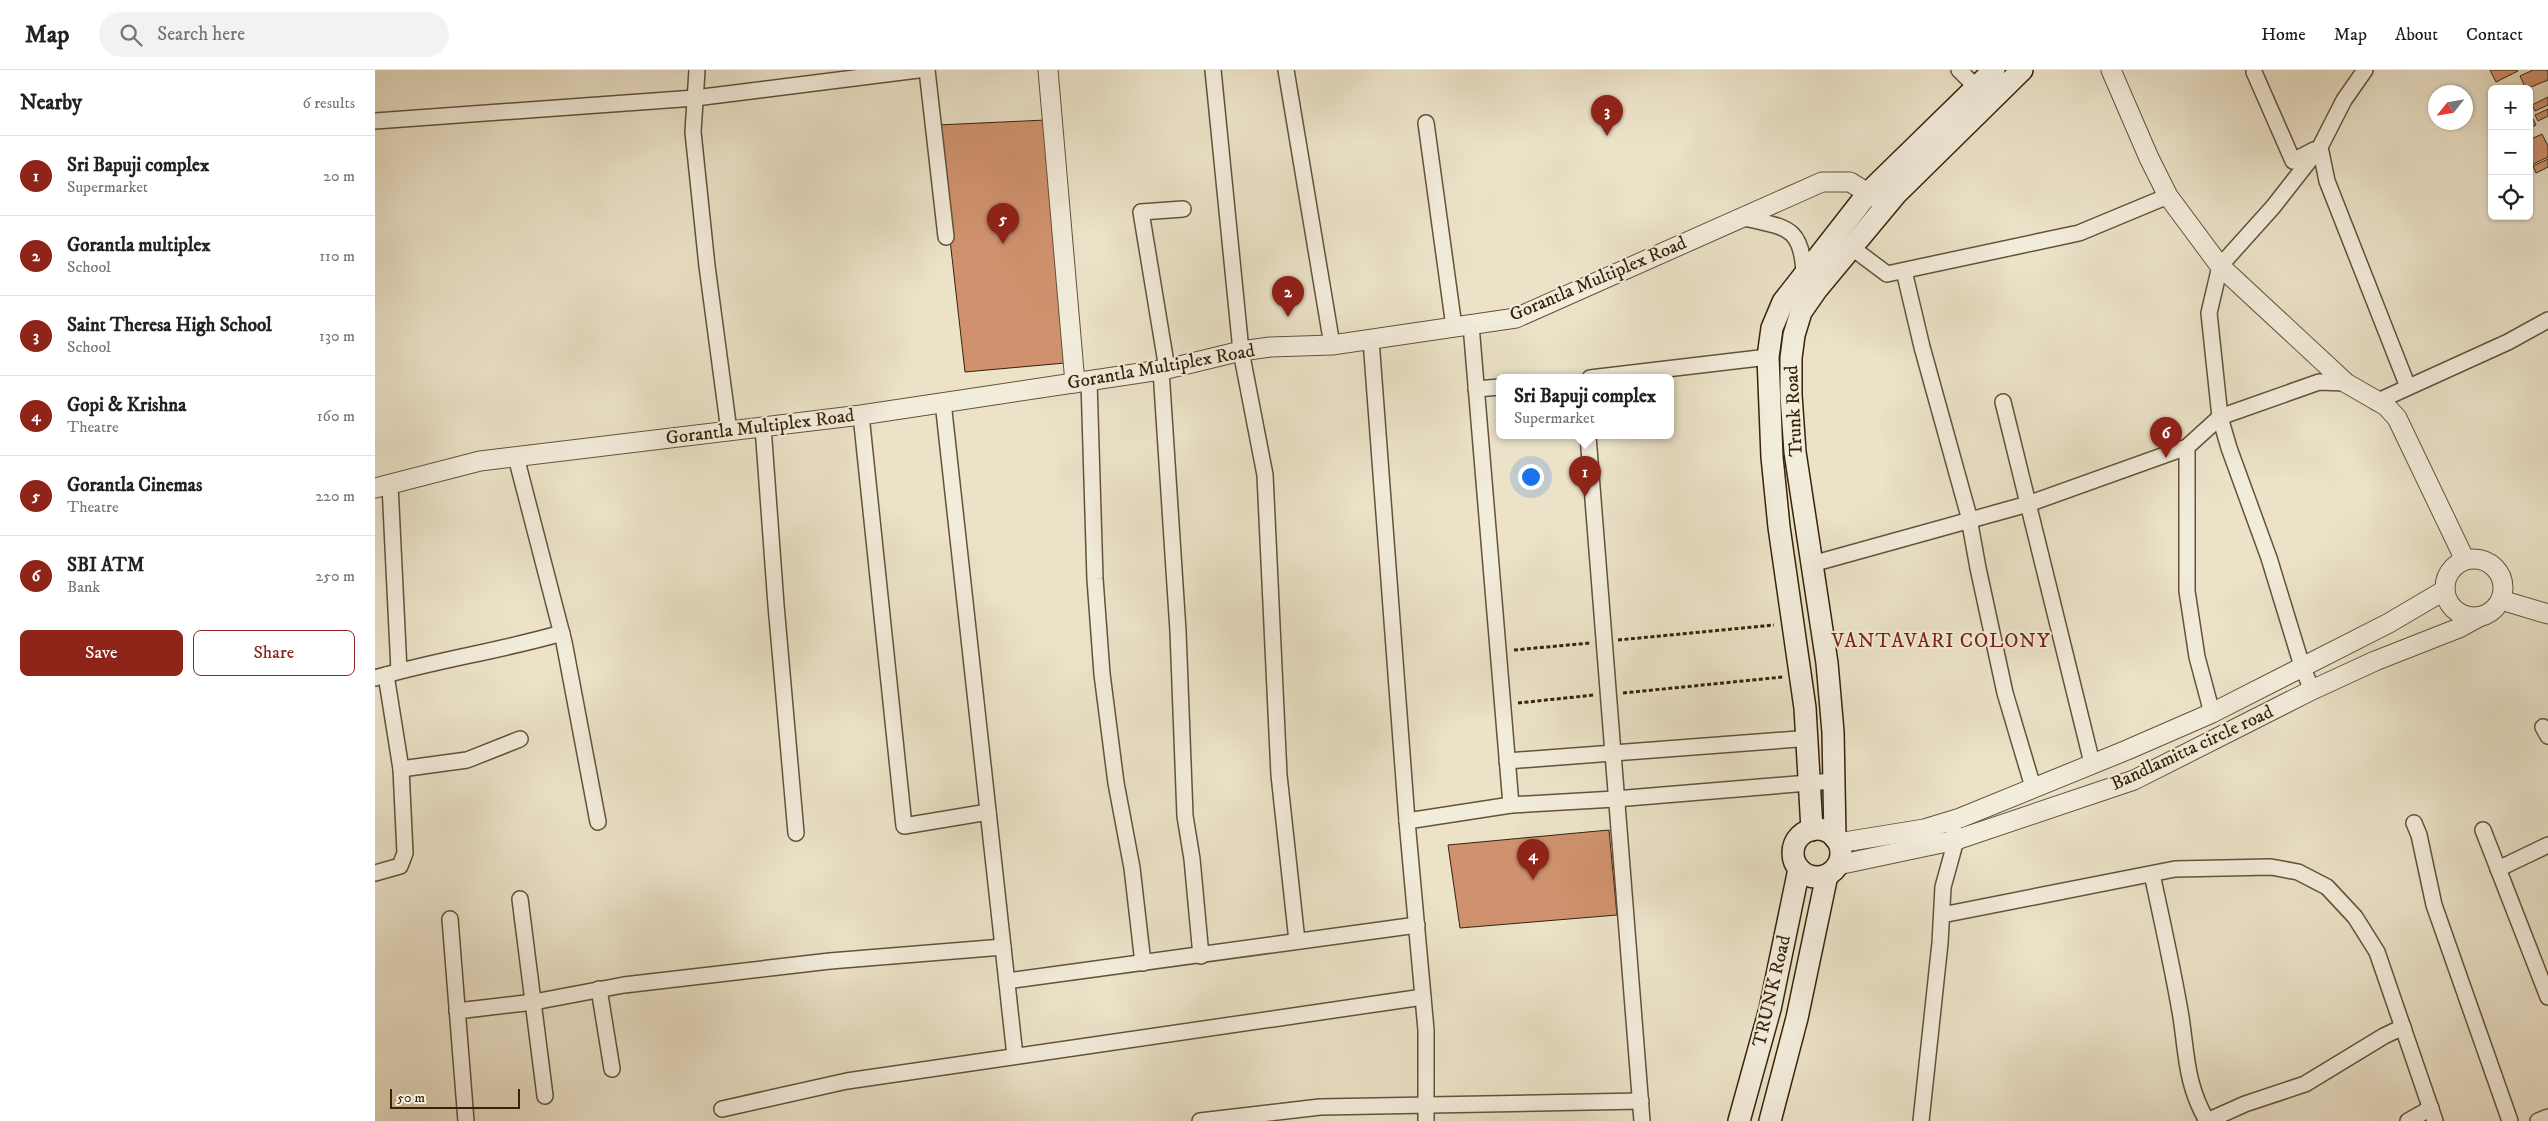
<!DOCTYPE html>
<meta charset="utf-8">
<style>
:root{--surface:#fff;--page:#f2f2f2;--text:#222;--muted:#767676;--line:#e0e0e0;--accent:#8f2418}
body{margin:0;font-family:"IM FELL DW Pica",serif;background:var(--page);color:var(--text)}
.controls{position:absolute;right:15px;top:15px;display:grid;overflow:hidden;border-radius:8px;box-shadow:0 1px 4px #0004}
.controls button{width:45px;height:45px;display:grid;place-items:center;padding:0;border:0;border-bottom:1px solid var(--line);background:var(--surface);color:var(--text);font:25px sans-serif}
.compass{position:absolute;left:2053px;top:15px;width:45px;height:45px;border-radius:50%;background:var(--surface);box-shadow:0 1px 4px #0004;rotate:239deg}
.scale{position:absolute;left:15px;bottom:12px;width:130px;box-sizing:border-box;padding-left:5px;border:2px solid #362309;border-top:0;font-size:14px;line-height:18px;white-space:nowrap;color:#362309;-webkit-text-stroke:4px #f2ecdb;paint-order:stroke}
.you{position:absolute;left:1155px;top:406px;width:18px;height:18px;margin:-12px;border:4px solid #fff;border-radius:50%;background:#1a73e8;box-shadow:0 0 0 8px #1a73e833}
.badge{display:grid;place-items:center;width:32px;height:32px;border-radius:50%;background:var(--accent);color:#fff;font-size:16px;font-weight:700}
.pin{position:absolute;translate:-50% -41px;filter:drop-shadow(0 1px 2px #0008)}
.pin::after{content:'';position:absolute;top:26px;width:18px;height:15px;background:inherit;clip-path:polygon(0 0,100% 0,50% 100%)}
.popup{position:absolute;left:1121px;top:304px;width:178px;height:65px;box-sizing:border-box;display:grid;place-content:center;border-radius:8px;background:var(--surface);filter:drop-shadow(0 1px 4px #0005);font-size:16px;white-space:nowrap;color:var(--muted)}
.popup b{font-size:19px;color:var(--text)}
.popup::after{content:'';position:absolute;left:50%;top:100%;margin-left:-10px;border:10px solid transparent;border-top-color:var(--surface)}
.list{margin:0;padding:0;list-style:none}
h2{display:flex;justify-content:space-between;align-items:center;height:65px;margin:0;padding:0 20px;font-size:21px}
h2 small{font-size:16px;font-weight:400;color:var(--muted)}
.list li{display:grid;grid-template-columns:32px 1fr auto;gap:15px;align-items:center;box-sizing:border-box;height:80px;padding:0 20px;border-top:1px solid var(--line)}
.list b{display:block;font-size:19px;white-space:nowrap}
.list p{margin:0;font-size:16px;white-space:nowrap;color:var(--muted)}
.list em{font-size:16px;font-style:normal;color:var(--muted)}
.actions{display:flex;gap:10px;padding:15px 20px}
.actions a{flex:1;padding:11px 0;border:1px solid var(--accent);border-radius:8px;text-align:center;font-size:18px;color:var(--accent)}
.actions .main{background:var(--accent);color:#fff}
.icon{flex:none;width:28px;height:28px;fill:none;stroke:currentColor;stroke-width:2;stroke-linecap:round;stroke-linejoin:round}
.map{position:relative;flex:none;width:2173px;height:1051px;overflow:hidden}
header{display:flex;align-items:center;gap:30px;box-sizing:border-box;height:70px;padding:0 25px;background:var(--surface);border-bottom:1px solid var(--line)}
header strong{font-size:24px}
nav{display:flex;gap:28px;margin-inline-start:auto;font-size:18px}
.search{width:350px;height:45px;background:var(--page);display:flex;align-items:center;gap:12px;box-sizing:border-box;padding:0 18px;border-radius:28px;color:var(--muted);font-size:19px}
main{display:flex}
aside{flex:1;background:var(--surface)}
.map>svg:first-child{display:block}
</style>
<header>
<strong>Map</strong>
<div class="search"><svg class="icon" aria-label="search" viewBox="0 0 24 24"><circle cx="10" cy="10" r="6"/><path d="M15 15l6 6"/></svg>Search here</div>
<nav><a>Home</a><a>Map</a><a>About</a><a>Contact</a></nav>
</header>
<main>
<aside>
<h2>Nearby<small>6 results</small></h2>
<ul class="list">
<li><span class="badge">1</span><div><b>Sri Bapuji complex</b><p>Supermarket</p></div><em>20 m</em></li>
<li><span class="badge">2</span><div><b>Gorantla multiplex</b><p>School</p></div><em>110 m</em></li>
<li><span class="badge">3</span><div><b>Saint Theresa High School</b><p>School</p></div><em>130 m</em></li>
<li><span class="badge">4</span><div><b>Gopi &amp; Krishna</b><p>Theatre</p></div><em>160 m</em></li>
<li><span class="badge">5</span><div><b>Gorantla Cinemas</b><p>Theatre</p></div><em>220 m</em></li>
<li><span class="badge">6</span><div><b>SBI ATM</b><p>Bank</p></div><em>250 m</em></li>
</ul>
<div class="actions"><a class="main">Save</a><a>Share</a></div>
</aside>
<div class="map">
<svg width="2173" height="1051" viewBox="0 0 2173 1051">
<rect width="100%" height="100%" fill="#ebe2c8"/>
<filter id="stains"><feTurbulence type="fractalNoise" baseFrequency=".004" numOctaves="4"/><feColorMatrix values="0 0 0 0 .2 0 0 0 0 .09 0 0 0 0 .02 0 0 0 .5 -.17"/></filter>
<radialGradient id="worn" r=".72"><stop offset=".6" stop-color="#630" stop-opacity="0"/><stop offset="1" stop-color="#630" stop-opacity=".3"/></radialGradient>
<g fill="#d0926e" stroke="#362309">
<polygon points="2115,0 2142,0 2143,1 2121,12"/>
<polygon points="2158,0 2173,0 2173,10 2151,19 2145,6"/>
<polygon points="2173,27 2173,35 2160,41 2157,35"/>
<polygon points="2173,39 2173,46 2163,51 2160,45"/>
<polygon points="2154,41 2161,55 2154,58"/>
<polygon points="671,50 690,293 590,302 562,55"/>
<polygon points="2167,64 2173,76 2173,87 2154,96 2154,70"/>
<polygon points="2173,89 2173,97 2161,103 2158,96"/>
<polygon points="1234,760 1242,845 1085,858 1073,775"/>
</g>
<g fill="none" stroke-linecap="round" stroke-linejoin="round">
<defs>
<g id="minor">
<polyline points="322,0 318,62 332,196 354,361"/>
<polyline points="552,0 571,167"/>
<polyline points="838,0 866,281 890,405 904,705 922,871"/>
<polyline points="911,0 957,275"/>
<polyline points="1584,0 1601,17"/>
<polyline points="1990,0 1969,30 1945,77 1952,111 2033,317"/>
<polyline points="1879,2 1918,91 1939,80"/>
<polyline points="0,51 320,28 543,0"/>
<polyline points="1051,53 1079,257"/>
<path d="M1366,147C1408,158 1427,153 1429,204"/>
<polyline points="1476,177 1512,204 1704,163 1793,126"/>
<polyline points="1529,201 1547,277 1593,443 1603,498 1630,623 1658,717"/>
<polyline points="1096,255 1136,735"/>
<polyline points="996,270 1032,751 1051,960 1051,1051"/>
<polyline points="792,299 766,142 808,139"/>
<polyline points="786,300 803,561 810,746 817,789 826,886"/>
<polyline points="1215,308 1393,287"/>
<polyline points="714,311 720,509 727,604 741,713 757,798 768,893"/>
<polyline points="1101,319 1125,317"/>
<polyline points="568,332 640,986"/>
<polyline points="1628,332 1717,693"/>
<polyline points="2001,332 2133,272 2173,250"/>
<polyline points="486,345 529,756 613,742"/>
<polyline points="388,357 401,535 421,763"/>
<polyline points="1213,366 1267,1051"/>
<polyline points="141,387 189,572 223,752"/>
<polyline points="15,415 24,601"/>
<polyline points="1437,494 1653,434 1812,377"/>
<path d="M0,608C61,590 125,581 187,563"/>
<polyline points="1937,620 1927,596 1894,488 1854,378 1845,347 1834,243 1845,196 1898,137 1945,77"/>
<polyline points="1837,643 1822,587 1812,521 1812,377 1845,347 1944,312 1971,313"/>
<polyline points="2168,657 2173,666"/>
<polyline points="1132,691 1423,669"/>
<polyline points="26,699 92,690 145,669"/>
<polyline points="1032,751 1136,735 1240,729 1458,711"/>
<polyline points="2039,753 2044,765 2059,835 2135,1051"/>
<polyline points="2108,760 2173,927"/>
<polyline points="2123,799 2173,775"/>
<polyline points="0,803 25,796 30,783 26,699 11,605"/>
<path d="M1777,804C1787,851 1798,899 1806,947C1812,987 1811,1014 1832,1051"/>
<polyline points="145,829 170,1026"/>
<polyline points="1567,845 1800,799 1896,797 1923,802 1952,817 1980,847 2002,882 2060,1051"/>
<polyline points="75,849 91,1051"/>
<polyline points="632,911 1042,855"/>
<polyline points="224,919 237,999"/>
<polyline points="82,941 159,932 249,915 455,891 628,877"/>
<polyline points="347,1039 472,1011 1048,927"/>
<polyline points="825,1051 945,1037 1266,1031"/>
<polyline points="1546,1051 1565,873 1568,817 1581,770 1579,761"/>
<polyline points="1832,1051 1870,1034 1930,1014 2009,966 2028,957"/>
<polyline points="2033,1051 2056,1038"/>
<polyline points="2163,1051 2173,1047"/>
</g>
<g id="tertiary">
<polyline points="673,0 700,313"/>
<polyline points="1736,0 1774,88 1793,126 1845,196 1971,313 2011,336 2022,348 2090,490"/>
<polyline points="0,418 105,391 486,345 792,299 866,281 895,277 957,275 1141,248 1447,112 1475,112 1504,130"/>
<circle cx="2099" cy="518" r="29"/>
<polyline points="2126,530 2173,544"/>
<polyline points="1463,773 1549,759 1585,748 1752,680 1837,643 2014,553 2070,520"/>
<polyline points="1463,795 1581,770 1759,710 1937,620 2000,591 2084,558 2104,547"/>
</g>
<g id="secondary">
<circle cx="1442" cy="783" r="24"/>
<polyline points="1437,760 1430,638 1404,457 1397,387 1393,287 1397,258 1408,232 1494,122 1619,0"/>
<polyline points="1460,768 1458,662 1452,593 1420,382 1416,325 1416,288 1419,265 1426,242 1442,219 1521,124 1647,0"/>
<polyline points="1364,1051 1395,939 1424,799"/>
<polyline points="1395,1051 1422,948 1452,805"/>
</g>
</defs>
<use href="#minor" stroke="#635339" stroke-width="18"/>
<use href="#tertiary" stroke="#635339" stroke-width="21"/>
<use href="#secondary" stroke="#362309" stroke-width="24"/>
<g stroke="#362309" stroke-width="3" stroke-dasharray="4 2.5" stroke-linecap="butt">
<polyline points="1243,570 1399,555"/>
<polyline points="1139,580 1215,573"/>
<polyline points="1248,623 1408,607"/>
<polyline points="1143,633 1219,625"/>
</g>
<use href="#minor" stroke="#f2ecdb" stroke-width="15"/>
<use href="#tertiary" stroke="#f2ecdb" stroke-width="19"/>
<use href="#secondary" stroke="#f2ecdb" stroke-width="21"/>
</g>
<g text-anchor="middle" dominant-baseline="central" stroke-width="4" stroke-linejoin="round" paint-order="stroke">
<g font-size="19" fill="#362309" stroke="#f2ecdb">
<text transform="translate(1223 209) rotate(-23)">Gorantla Multiplex Road</text>
<text transform="translate(786 297) rotate(-10)">Gorantla Multiplex Road</text>
<text transform="translate(1419 341) rotate(-93)">Trunk Road</text>
<text transform="translate(385 357) rotate(-7)">Gorantla Multiplex Road</text>
<text transform="translate(1817 678) rotate(-25)">Bandlamitta circle road</text>
<text transform="translate(1397 921) rotate(-77)">TRUNK Road</text>
</g>
<g font-size="20" letter-spacing="1" fill="#7a1f14" stroke="#f2ecdb">
<text x="1566" y="571">VANTAVARI COLONY</text>
</g>
</g>
<rect width="100%" height="100%" filter="url(#stains)"/>
<rect width="100%" height="100%" fill="url(#worn)"/>
</svg>
<div class="controls">
<button>+</button>
<button>−</button>
<button><svg class="icon" aria-label="locate" viewBox="0 0 24 24"><circle cx="12" cy="12" r="6"/><path d="M12 2v4M12 18v4M2 12h4M18 12h4"/></svg></button>
</div>
<svg class="compass" viewBox="-18 -18 36 36"><path d="M0-13l5 13h-10z" fill="#e53935"/><path d="M0 13l5-13h-10z" fill="#767676"/></svg>
<div class="scale">50 m</div>
<div class="you"></div>
<div class="pin badge" style="left:1210px;top:427px">1</div>
<div class="popup"><b>Sri Bapuji complex</b>Supermarket</div>
<div class="pin badge" style="left:913px;top:247px">2</div>
<div class="pin badge" style="left:1232px;top:66px">3</div>
<div class="pin badge" style="left:1158px;top:810px">4</div>
<div class="pin badge" style="left:628px;top:174px">5</div>
<div class="pin badge" style="left:1791px;top:388px">6</div>
</div>
</main>
